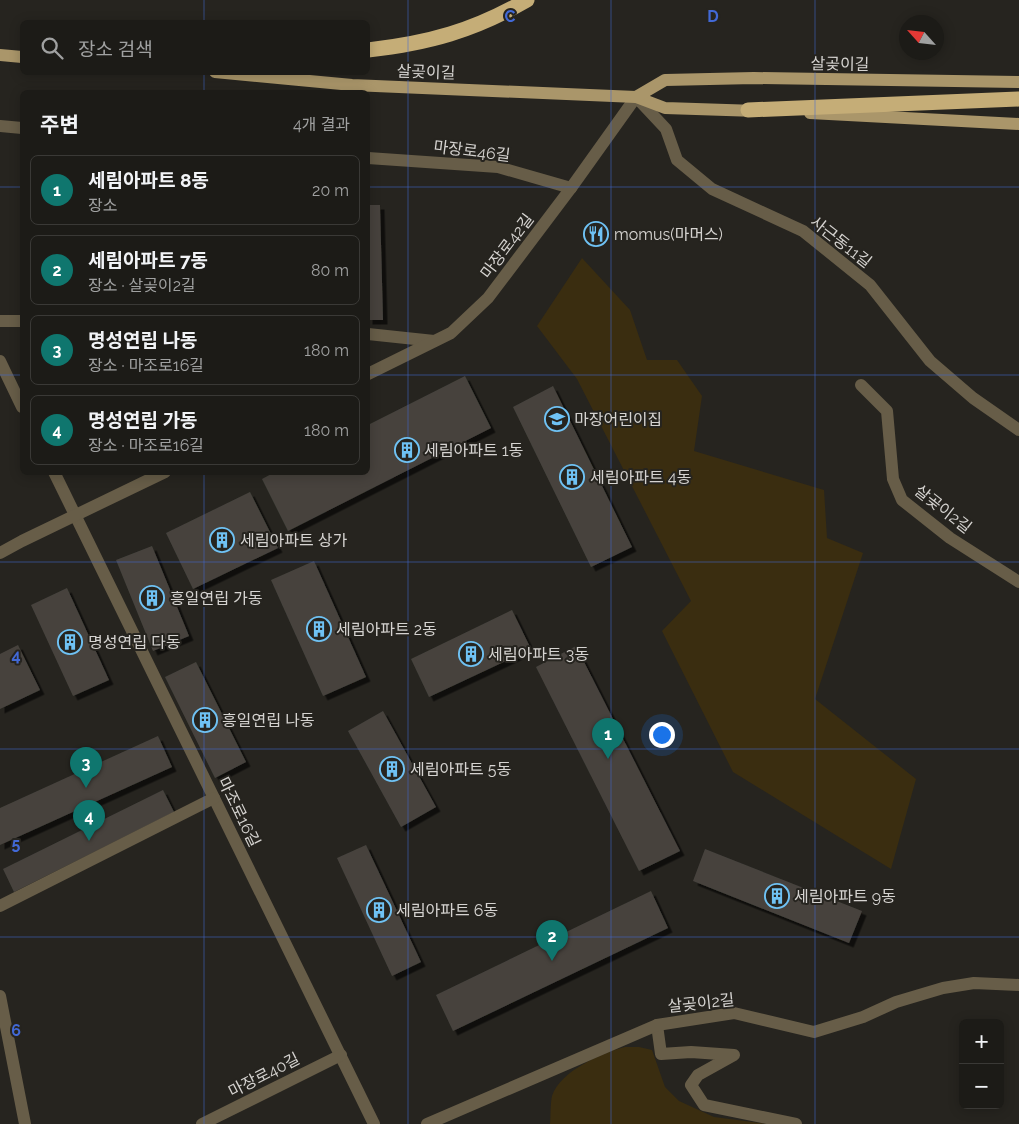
<!DOCTYPE html>
<html lang="ko">
<meta charset="utf-8">
<style>
:root{--surface:#1c1b17;--page:#292824;--text:#f1f3f6;--muted:#a0a1a1;--line:#3a3936;--accent:#0f766e}
body{margin:0;font-family:Raleway,"Noto Sans KR",sans-serif;background:var(--page);color:var(--text)}
.controls{position:absolute;right:15px;bottom:15px;display:grid;overflow:hidden;border-radius:8px;box-shadow:0 2px 12px #0003}
.controls button{width:45px;height:45px;display:grid;place-items:center;padding:0;border:0;border-bottom:1px solid var(--line);background:var(--surface);color:var(--text);font:25px sans-serif}
.compass{position:absolute;left:899px;top:15px;width:45px;height:45px;border-radius:50%;background:var(--surface);box-shadow:0 2px 12px #0003;rotate:297deg}
.you{position:absolute;left:661px;top:734px;width:18px;height:18px;margin:-12px;border:4px solid #fff;border-radius:50%;background:#1a73e8;box-shadow:0 0 0 8px #1a73e833}
.badge{display:grid;place-items:center;width:32px;height:32px;border-radius:50%;background:var(--accent);color:#fff;font-size:16px;font-weight:700}
.pin{position:absolute;translate:-50% -41px;filter:drop-shadow(0 1px 2px #0008)}
.pin::after{content:'';position:absolute;top:26px;width:18px;height:15px;background:inherit;clip-path:polygon(0 0,100% 0,50% 100%)}
.list{margin:0;padding:0;list-style:none}
h2{display:flex;justify-content:space-between;align-items:center;height:65px;margin:0;padding:0 20px;font-size:21px}
h2 small{font-size:16px;font-weight:400;color:var(--muted)}
.list li{display:grid;grid-template-columns:32px 1fr auto;gap:15px;align-items:center;box-sizing:border-box;height:70px;margin:0 10px 10px;padding:0 10px;border:1px solid var(--line);border-radius:8px}
.list b{display:block;font-size:19px;white-space:nowrap}
.list p{margin:0;font-size:16px;white-space:nowrap;color:var(--muted)}
.list em{font-size:16px;font-style:normal;color:var(--muted)}
.icon{flex:none;width:28px;height:28px;fill:none;stroke:currentColor;stroke-width:2;stroke-linecap:round;stroke-linejoin:round}
.map{position:relative;flex:none;width:1019px;height:1124px;overflow:hidden}
.search{position:absolute;background:var(--surface);box-shadow:0 2px 12px #0003;left:20px;top:20px;width:350px;height:55px;display:flex;align-items:center;gap:12px;box-sizing:border-box;padding:0 18px;border-radius:8px;color:var(--muted);font-size:19px}
.panel{position:absolute;background:var(--surface);box-shadow:0 2px 12px #0003;left:20px;top:90px;width:350px;height:385px;border-radius:8px}
.map>svg:first-child{display:block}
</style>
<div class="map">
<svg width="1019" height="1124" viewBox="0 0 1019 1124">
<defs>
<filter id="shadow"><feDropShadow dx="4.5" dy="4.5" stdDeviation="0" flood-color="#0009"/></filter>
</defs>
<rect width="100%" height="100%" fill="#26241f"/>
<g fill="#3a2d10">
<polygon points="582,258 630,310 647,360 677,360 702,396 694,451 824,490 827,538 863,553 815,699 916,779 891,869 733,772 662,631 691,601 577,379 537,326"/>
<path d="M625,1047H639L652,1050L665,1087L679,1101L714,1117L768,1124H550C551,1115 550,1105 552,1096C560,1071 602,1053 625,1047Z"/>
</g>
<g fill="#46433e" filter="url(#shadow)">
<polygon points="368,205 380,205 383,320 368,320"/>
<polygon points="465,376 491,428 288,531 262,479 275,472 368,472 368,425"/>
<polygon points="553,386 632,547 591,567 513,407"/>
<polygon points="250,492 278,548 193,589 166,533"/>
<polygon points="152,546 189,636 153,651 116,560"/>
<polygon points="314,561 366,677 323,696 271,580"/>
<polygon points="67,588 109,680 73,696 31,605"/>
<polygon points="512,610 531,649 429,697 411,659"/>
<polygon points="18,645 40,690 0,709 0,654"/>
<polygon points="576,646 680,851 639,871 536,667"/>
<polygon points="196,662 246,762 215,778 165,677"/>
<polygon points="383,711 436,807 401,827 348,731"/>
<polygon points="158,736 172,767 0,845 0,808"/>
<polygon points="163,790 174,812 14,892 3,869"/>
<polygon points="366,845 421,962 392,976 337,858"/>
<polygon points="705,849 862,911 849,943 693,881"/>
<polygon points="651,891 668,928 453,1031 436,995"/>
</g>
<g fill="none" stroke-linecap="round" stroke-linejoin="round">
<g stroke="#675d48" stroke-width="12">
<polyline points="0,126 22,128"/>
<polyline points="368,158 498,167 571,188"/>
<polyline points="0,321 22,321"/>
<polyline points="368,334 434,341"/>
<polyline points="0,361 22,407"/>
<polyline points="368,374 451,333 488,298 571,188 636,97 666,129 677,160 712,189 803,231 870,285 930,361 973,398 1019,430"/>
<polyline points="861,385 887,411 893,479 902,500 950,538 1019,582"/>
<polyline points="54,472 374,1124"/>
<polyline points="0,553 22,541 165,472"/>
<polyline points="0,906 214,798"/>
<polyline points="0,996 25,1124"/>
<polyline points="657,1025 661,1054 691,1052 734,1055 698,1075 691,1085 704,1105 796,1124"/>
<polyline points="202,1124 341,1055"/>
<polyline points="427,1124 657,1025 734,1013 814,1032 863,1017 896,1002 943,988 974,983 1019,985"/>
</g>
<g stroke="#aa966a" stroke-width="12">
<polyline points="0,55 22,57"/>
<polyline points="215,72 352,85 636,97 665,108 757,111"/>
<polyline points="636,97 665,80 754,78 1019,82"/>
<polyline points="810,113 1019,124"/>
</g>
<g stroke="#c5ad77" stroke-width="15">
<path d="M368,50C429,43 473,31 527,0"/>
<polyline points="748,110 1019,99"/>
</g>
</g>
<path fill="none" stroke="#4269d6" stroke-width="1" stroke-opacity="0.55" d="M204,0V22M408,0V1124M611,0V1124M815,0V1124M204,72V92M0,187H22M368,187H1019M0,375H22M368,375H1019M204,472V1124M0,562H1019M0,749H1019M0,937H1019"/>
<defs>
<symbol id="restaurant-ring" viewBox="-11 -11 22 22"><circle r="9.5" fill="#26241f" stroke="#6fc2f4" stroke-width="1.5"/><path d="M-5-6h1v4h1v-4h1v4h1v-4h1v5L-1.5 .5V6h-2V.5L-5-1ZM5-6V6H3V1.5H1.5Q1.5-4 5-6Z" fill="#6fc2f4"/></symbol>
<symbol id="school-ring" viewBox="-11 -11 22 22"><circle r="9.5" fill="#26241f" stroke="#6fc2f4" stroke-width="1.5"/><path d="M0-5L7-2L0 1L-7-2ZM-4 1L0 2.5L4 1V4Q0 6-4 4Z" fill="#6fc2f4"/></symbol>
<symbol id="building-ring" viewBox="-11 -11 22 22"><circle r="9.5" fill="#26241f" stroke="#6fc2f4" stroke-width="1.5"/><path d="M-4-6H4V6H1V3H-1V6H-4ZM-2.5-4.3h1.7v1.8h-1.7ZM.8-4.3h1.7v1.8H.8ZM-2.5-1h1.7V.8h-1.7ZM.8-1h1.7V.8H.8Z" fill="#6fc2f4"/></symbol>
</defs>
<g fill-rule="evenodd">
<use href="#restaurant-ring" x="582" y="220" width="28" height="28"/>
<use href="#school-ring" x="543" y="405" width="28" height="28"/>
<use href="#building-ring" x="393" y="436" width="28" height="28"/>
<use href="#building-ring" x="558" y="463" width="28" height="28"/>
<use href="#building-ring" x="208" y="526" width="28" height="28"/>
<use href="#building-ring" x="138" y="584" width="28" height="28"/>
<use href="#building-ring" x="305" y="615" width="28" height="28"/>
<use href="#building-ring" x="56" y="628" width="28" height="28"/>
<use href="#building-ring" x="457" y="640" width="28" height="28"/>
<use href="#building-ring" x="191" y="706" width="28" height="28"/>
<use href="#building-ring" x="378" y="755" width="28" height="28"/>
<use href="#building-ring" x="763" y="882" width="28" height="28"/>
<use href="#building-ring" x="365" y="896" width="28" height="28"/>
</g>
<g text-anchor="middle" dominant-baseline="central" stroke-width="4" stroke-linejoin="round" paint-order="stroke">
<g font-size="16" fill="#d5d3d0" stroke="#26241f">
<text transform="translate(840 64) rotate(1)">살곶이길</text>
<text transform="translate(426 72) rotate(2)">살곶이길</text>
<text transform="translate(472 151) rotate(7)">마장로46길</text>
<text transform="translate(841 242) rotate(38)">사근동11길</text>
<text transform="translate(507 246) rotate(-53)">마장로42길</text>
<text transform="translate(943 509) rotate(38)">살곶이2길</text>
<text transform="translate(239 812) rotate(64)">마조로16길</text>
<text transform="translate(701 1003) rotate(-6)">살곶이2길</text>
<text transform="translate(264 1075) rotate(-27)">마장로40길</text>
</g>
<g font-size="16" fill="#d5d3d0" stroke="#26241f" text-anchor="start">
<text x="614" y="234">momus(마머스)</text>
<text x="574" y="419">마장어린이집</text>
<text x="424" y="450">세림아파트 1동</text>
<text x="590" y="477">세림아파트 4동</text>
<text x="240" y="540">세림아파트 상가</text>
<text x="170" y="598">흥일연립 가동</text>
<text x="336" y="629">세림아파트 2동</text>
<text x="88" y="642">명성연립 다동</text>
<text x="488" y="654">세림아파트 3동</text>
<text x="222" y="720">흥일연립 나동</text>
<text x="410" y="769">세림아파트 5동</text>
<text x="794" y="896">세림아파트 9동</text>
<text x="396" y="910">세림아파트 6동</text>
</g>
</g>
<g font-size="16" text-anchor="middle" font-weight="bold" fill="#4269d6" stroke="#26241f" stroke-width="4" stroke-linejoin="round" paint-order="stroke">
<text x="510" y="22">C</text>
<text x="713" y="22">D</text>
<text x="16" y="661">4</text>
<text x="16" y="849">5</text>
<text x="16" y="1036">6</text>
</g>
</svg>
<div class="controls">
<button>+</button>
<button>−</button>
</div>
<svg class="compass" viewBox="-18 -18 36 36"><path d="M0-13l5 13h-10z" fill="#e53935"/><path d="M0 13l5-13h-10z" fill="#a0a1a1"/></svg>
<div class="you"></div>
<div class="pin badge" style="left:608px;top:759px">1</div>
<div class="pin badge" style="left:552px;top:961px">2</div>
<div class="pin badge" style="left:86px;top:788px">3</div>
<div class="pin badge" style="left:89px;top:841px">4</div>
<div class="search"><svg class="icon" aria-label="search" viewBox="0 0 24 24"><circle cx="10" cy="10" r="6"/><path d="M15 15l6 6"/></svg>장소 검색</div>
<section class="panel">
<h2>주변<small>4개 결과</small></h2>
<ul class="list">
<li><span class="badge">1</span><div><b>세림아파트 8동</b><p>장소</p></div><em>20 m</em></li>
<li><span class="badge">2</span><div><b>세림아파트 7동</b><p>장소 · 살곶이2길</p></div><em>80 m</em></li>
<li><span class="badge">3</span><div><b>명성연립 나동</b><p>장소 · 마조로16길</p></div><em>180 m</em></li>
<li><span class="badge">4</span><div><b>명성연립 가동</b><p>장소 · 마조로16길</p></div><em>180 m</em></li>
</ul>
</section>
</div>
